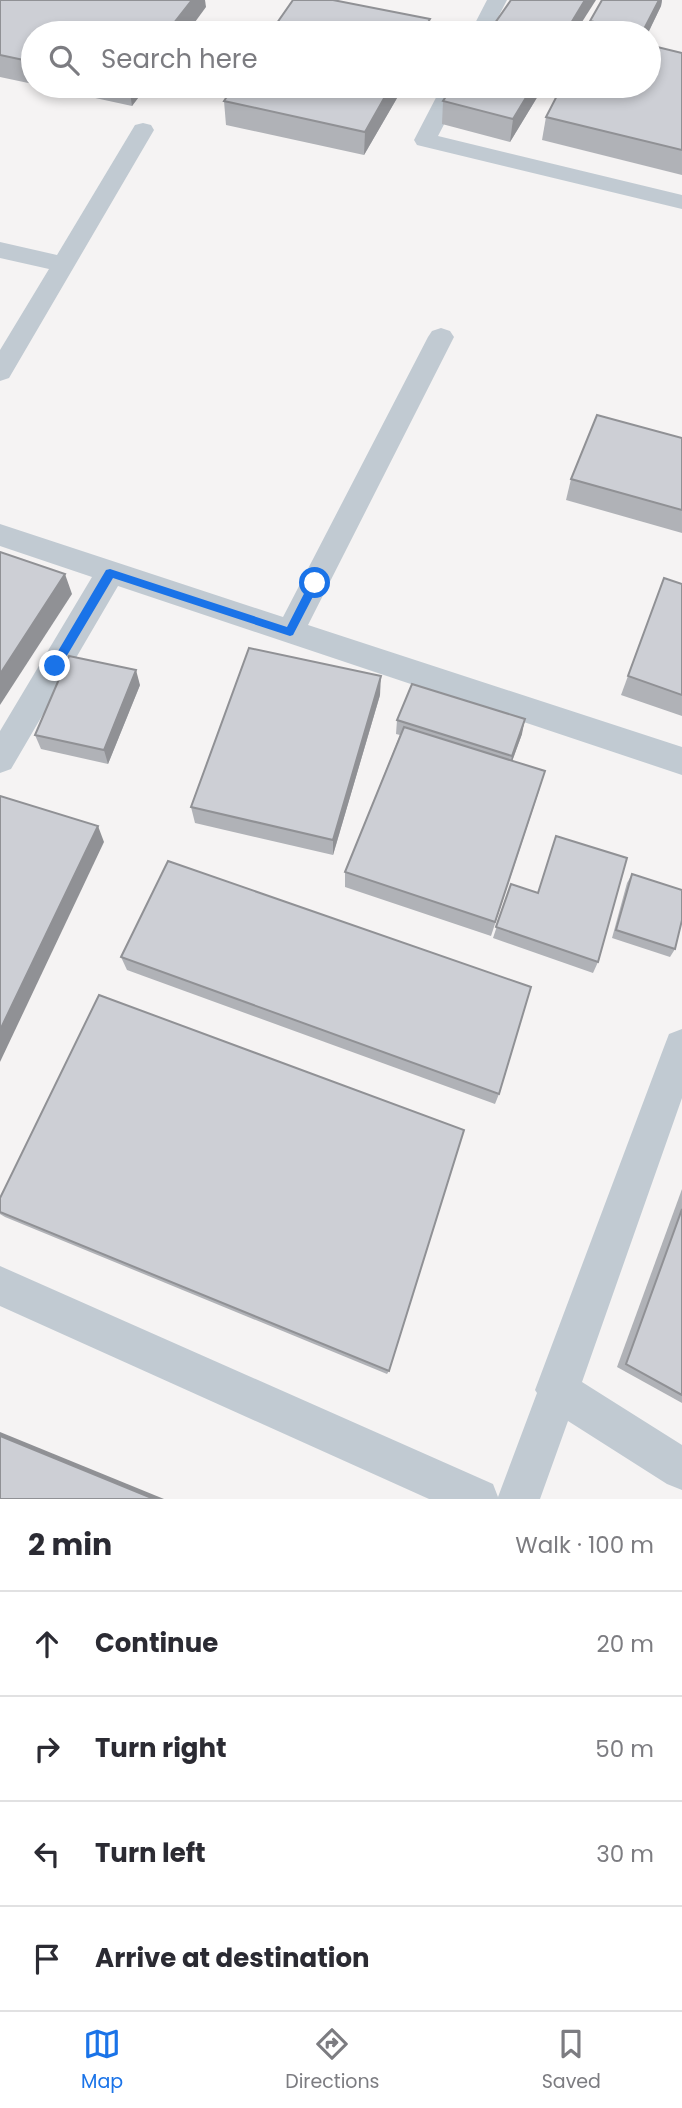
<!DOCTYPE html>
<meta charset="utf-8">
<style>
:root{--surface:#fff;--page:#f2f2f3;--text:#2b2b33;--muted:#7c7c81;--line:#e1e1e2;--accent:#1a73e8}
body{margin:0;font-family:Poppins,sans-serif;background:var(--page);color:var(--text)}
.stop{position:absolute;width:21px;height:21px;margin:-16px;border:5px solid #1a73e8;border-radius:50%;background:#fff}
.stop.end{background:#1a73e8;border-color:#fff;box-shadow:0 2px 7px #0008}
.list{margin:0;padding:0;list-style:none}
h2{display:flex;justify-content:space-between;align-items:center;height:91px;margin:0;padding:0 28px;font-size:30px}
h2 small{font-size:23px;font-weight:400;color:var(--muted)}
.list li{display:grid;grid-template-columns:46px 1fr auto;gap:21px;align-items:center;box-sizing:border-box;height:105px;padding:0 28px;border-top:2px solid var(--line)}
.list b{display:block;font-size:26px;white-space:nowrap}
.list em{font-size:23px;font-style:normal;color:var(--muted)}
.icon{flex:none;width:38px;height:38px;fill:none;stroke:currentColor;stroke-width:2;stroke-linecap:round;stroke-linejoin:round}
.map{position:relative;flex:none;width:682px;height:1499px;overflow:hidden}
.search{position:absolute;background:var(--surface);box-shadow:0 4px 10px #0003;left:21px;right:21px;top:21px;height:77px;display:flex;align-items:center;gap:18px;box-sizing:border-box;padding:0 24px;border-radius:38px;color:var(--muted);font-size:26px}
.sheet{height:511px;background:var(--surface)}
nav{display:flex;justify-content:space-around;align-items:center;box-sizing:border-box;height:98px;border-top:2px solid var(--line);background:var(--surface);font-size:19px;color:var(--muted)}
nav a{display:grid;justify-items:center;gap:4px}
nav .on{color:var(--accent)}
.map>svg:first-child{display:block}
</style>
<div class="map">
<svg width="682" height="1499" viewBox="0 0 682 1499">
<rect width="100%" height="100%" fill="#f5f3f3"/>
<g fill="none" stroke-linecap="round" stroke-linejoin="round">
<g fill="#c1cad2" fill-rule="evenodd">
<polygon points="294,0 332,0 438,24 441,28 438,32 427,33 297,4"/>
<polygon points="487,0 507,0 490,33 470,33"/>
<polygon points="442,86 464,86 438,136 682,195 682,209 417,145 414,140"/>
<polygon points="143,123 151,125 154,130 9,378 0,381 0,350 49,269 0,258 0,242 57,255 135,125"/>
<polygon points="441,328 450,331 454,337 308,625 682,747 682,775 118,586 11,769 0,773 0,731 92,577 0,546 0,524 283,617 428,337 432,331"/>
<polygon points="682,1029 682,1098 582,1382 682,1445 682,1490 667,1484 568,1421 540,1499 429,1499 0,1306 0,1266 493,1484 498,1497 537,1393 535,1390 664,1047 669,1034"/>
</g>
</g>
<g fill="#b0b2b7">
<polygon points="0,0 206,7 33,33 33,84 0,77"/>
<polygon points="602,0 662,0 661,6 648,33 588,33 590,21"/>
<polygon points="682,53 682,175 542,140 546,117"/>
<polygon points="40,86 147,86 132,106"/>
<polygon points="404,86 364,155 226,125 224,101"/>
<polygon points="453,86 544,86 510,142 442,124 443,101"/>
<polygon points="682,438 682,533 566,500 571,479"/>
<polygon points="664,578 682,584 682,716 621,695"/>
<polygon points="140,685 108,764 41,749 35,735"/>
<polygon points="380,695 333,855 195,823 191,807"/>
<polygon points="397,720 522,734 512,761 540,788 491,936 345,887 345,872 400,735 396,734"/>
<polygon points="632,874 675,949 670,957 612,938 627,883"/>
<polygon points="511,884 598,962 593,973 493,938"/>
<polygon points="121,957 499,1094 495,1104 127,970"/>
<polygon points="682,1189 682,1403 617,1367"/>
<polygon points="0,1198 389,1371 387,1374 5,1217 0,1214"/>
</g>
<g fill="#909195">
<polygon points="192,0 205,0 206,7 187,33 166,33"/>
<polygon points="585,0 596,0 575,33 565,33"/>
<polygon points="659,0 662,0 661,6 648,33 642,33"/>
<polygon points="430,19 429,33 422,33"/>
<polygon points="129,86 147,86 132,106"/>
<polygon points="391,86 404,86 364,155 365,132"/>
<polygon points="533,86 544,86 510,142 513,119"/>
<polygon points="65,574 72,594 0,705 0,674"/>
<polygon points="136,670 140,685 108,764 104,750"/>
<polygon points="381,676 380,695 333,855 333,840"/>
<polygon points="525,719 522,734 509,770 512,756"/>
<polygon points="98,826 104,842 0,1062 0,1030"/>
<polygon points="0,1432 164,1499 154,1499 0,1436"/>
</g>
<g fill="#cdcfd5" stroke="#909195" stroke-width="2">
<polygon points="0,0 192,0 166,33 33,33 33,62 0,55"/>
<polygon points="293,0 333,0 430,19 422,33 270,33"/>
<polygon points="511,0 585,0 565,33 488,33"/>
<polygon points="602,0 659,0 642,33 590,21"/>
<polygon points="649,45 682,53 682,150 546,117 562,86 649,86"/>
<polygon points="234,86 391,86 365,132 224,101"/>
<polygon points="453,86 533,86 513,119 443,101"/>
<polygon points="597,415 682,438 682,510 571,479"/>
<polygon points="0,552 65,574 0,674"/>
<polygon points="664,578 682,584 682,695 628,676"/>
<polygon points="249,648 381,676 333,840 191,807"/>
<polygon points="69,656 136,670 104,750 35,735"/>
<polygon points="412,684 525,719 512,756 397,720"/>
<polygon points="404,727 545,771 495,922 345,872"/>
<polygon points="0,796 98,826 0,1030"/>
<polygon points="556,836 627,858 598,962 496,927 511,884 538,893"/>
<polygon points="168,861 531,987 499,1094 121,957"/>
<polygon points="632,874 682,890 682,920 675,949 616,930"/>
<polygon points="99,995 464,1130 389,1371 0,1212 0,1198"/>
<polygon points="682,1209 682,1395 626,1364"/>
<polygon points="0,1436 154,1499 0,1499"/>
</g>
<polygon fill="#1a73e8" points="110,569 287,627 311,580 319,580 320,583 293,635 290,636 113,578 59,669 51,669 51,663 106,570"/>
</svg>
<div class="stop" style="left:315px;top:583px"></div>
<div class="stop end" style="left:55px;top:666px"></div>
<div class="search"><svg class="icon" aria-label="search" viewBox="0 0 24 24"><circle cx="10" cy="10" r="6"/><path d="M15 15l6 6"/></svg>Search here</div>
</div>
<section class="sheet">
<h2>2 min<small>Walk · 100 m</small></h2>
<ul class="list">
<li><svg class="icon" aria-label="ahead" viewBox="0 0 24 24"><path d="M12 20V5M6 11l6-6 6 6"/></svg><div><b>Continue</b></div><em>20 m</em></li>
<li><svg class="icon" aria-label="right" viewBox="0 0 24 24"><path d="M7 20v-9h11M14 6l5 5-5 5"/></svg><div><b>Turn right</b></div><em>50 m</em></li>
<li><svg class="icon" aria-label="left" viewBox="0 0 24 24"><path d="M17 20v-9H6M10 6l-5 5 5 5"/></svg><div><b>Turn left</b></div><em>30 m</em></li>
<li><svg class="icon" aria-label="arrive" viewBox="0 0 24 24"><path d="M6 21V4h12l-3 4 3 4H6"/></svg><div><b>Arrive at destination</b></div></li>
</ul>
</section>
<nav>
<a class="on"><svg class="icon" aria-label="map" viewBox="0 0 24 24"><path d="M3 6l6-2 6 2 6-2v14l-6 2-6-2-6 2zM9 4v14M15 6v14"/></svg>Map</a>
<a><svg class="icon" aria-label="directions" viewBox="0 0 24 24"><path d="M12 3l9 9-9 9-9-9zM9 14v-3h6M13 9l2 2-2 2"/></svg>Directions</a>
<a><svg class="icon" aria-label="saved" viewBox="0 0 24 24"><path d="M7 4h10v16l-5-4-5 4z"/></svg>Saved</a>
</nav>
